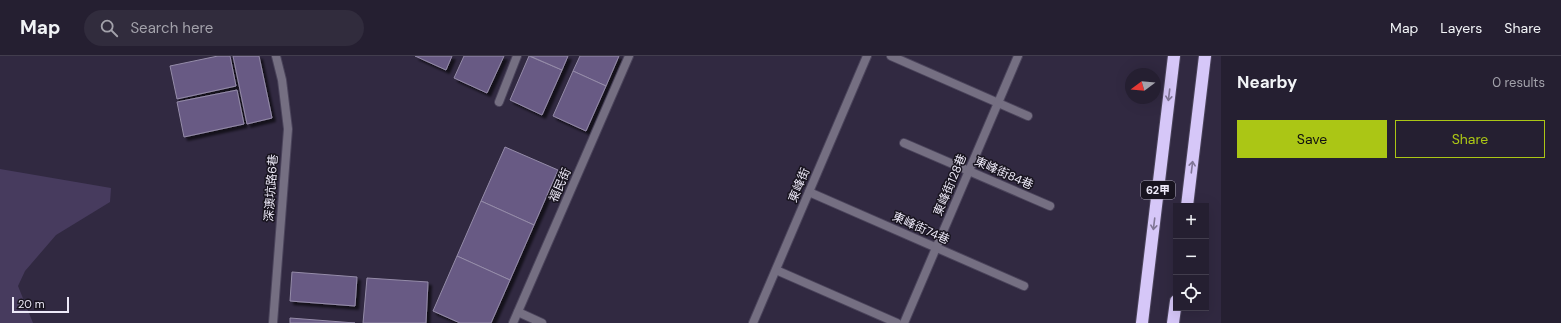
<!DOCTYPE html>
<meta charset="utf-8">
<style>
:root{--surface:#251f31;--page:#312c3d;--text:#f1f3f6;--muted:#a3a2ab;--line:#423d4d;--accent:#abc615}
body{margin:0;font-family:"DM Sans","Noto Sans TC",sans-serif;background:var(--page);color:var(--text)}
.controls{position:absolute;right:12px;bottom:12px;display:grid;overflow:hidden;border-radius:0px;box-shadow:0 4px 16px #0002}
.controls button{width:36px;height:36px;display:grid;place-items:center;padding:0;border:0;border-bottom:1px solid var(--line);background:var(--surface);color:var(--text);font:20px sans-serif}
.compass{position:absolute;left:1125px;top:12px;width:36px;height:36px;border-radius:50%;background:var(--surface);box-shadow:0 4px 16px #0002;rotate:254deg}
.scale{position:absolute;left:12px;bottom:10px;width:57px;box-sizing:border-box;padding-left:4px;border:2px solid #ede9f8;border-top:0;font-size:11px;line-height:14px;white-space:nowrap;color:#ede9f8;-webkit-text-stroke:3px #18141f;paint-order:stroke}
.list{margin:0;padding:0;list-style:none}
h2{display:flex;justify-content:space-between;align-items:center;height:52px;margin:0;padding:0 16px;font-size:17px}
h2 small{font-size:13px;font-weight:400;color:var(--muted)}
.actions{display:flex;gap:8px;padding:12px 16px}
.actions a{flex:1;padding:9px 0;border:1px solid var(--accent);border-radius:0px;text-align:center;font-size:14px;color:var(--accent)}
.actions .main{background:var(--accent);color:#111}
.icon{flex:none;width:22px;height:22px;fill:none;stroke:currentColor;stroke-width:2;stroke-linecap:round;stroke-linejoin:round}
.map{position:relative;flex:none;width:1221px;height:267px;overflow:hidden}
header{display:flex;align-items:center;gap:24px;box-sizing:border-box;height:56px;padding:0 20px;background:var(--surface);border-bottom:1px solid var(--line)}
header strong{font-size:19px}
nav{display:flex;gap:22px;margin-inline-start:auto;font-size:14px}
.search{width:280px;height:36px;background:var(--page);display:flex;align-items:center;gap:10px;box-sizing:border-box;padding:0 14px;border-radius:22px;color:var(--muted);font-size:15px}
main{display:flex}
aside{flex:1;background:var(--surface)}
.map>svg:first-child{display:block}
</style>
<header>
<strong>Map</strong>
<div class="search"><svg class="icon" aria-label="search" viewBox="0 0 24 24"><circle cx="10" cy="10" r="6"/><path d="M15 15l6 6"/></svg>Search here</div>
<nav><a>Map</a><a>Layers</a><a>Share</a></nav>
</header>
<main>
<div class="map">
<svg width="1221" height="267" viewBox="0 0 1221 267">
<defs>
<filter id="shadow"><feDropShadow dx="3.5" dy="3.5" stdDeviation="1" flood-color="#0009"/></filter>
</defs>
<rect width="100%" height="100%" fill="#312941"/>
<polygon fill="#473b5e" points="0,113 111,132 110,146 56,179 25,215 18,230 33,267 0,267"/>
<g fill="#685a84" stroke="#958ca9" filter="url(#shadow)">
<polygon points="218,0 230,0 236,30 177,43 170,10"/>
<polygon points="233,0 259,0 272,62 247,68"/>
<polygon points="415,0 452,0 446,14"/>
<polygon points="464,0 504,0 487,37 454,22"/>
<polygon points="529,0 562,14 542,59 510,44"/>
<polygon points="530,0 568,0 562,14"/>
<polygon points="580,0 619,0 606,30 573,15"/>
<polygon points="573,15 606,30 586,75 553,60"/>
<polygon points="237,34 244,68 184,81 177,46"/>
<polygon points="505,91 558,114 534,169 481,145"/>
<polygon points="481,145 534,169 510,224 457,200"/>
<polygon points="457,200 510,224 491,267 460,267 433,255"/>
<polygon points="292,216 357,221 355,250 290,245"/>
<polygon points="367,222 428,226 426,267 363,267"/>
<polygon points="290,262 355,267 290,267"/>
</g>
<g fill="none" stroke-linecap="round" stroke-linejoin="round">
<defs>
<g id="lane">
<polyline points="891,0 1028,60"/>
<polyline points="499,46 517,0"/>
<polyline points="904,87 1050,150"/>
<polyline points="809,136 1024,230"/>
<polyline points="776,214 897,267"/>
<polyline points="273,267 288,73 282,24 276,0"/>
<polyline points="904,267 1018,0"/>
</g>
<g id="street">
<polyline points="518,256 542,267"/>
<polyline points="513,267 629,0"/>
<polyline points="753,267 867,0"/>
</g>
<g id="highway">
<polyline points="1187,150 1205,0"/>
<polyline points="1142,267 1174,0"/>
<polyline points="1173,267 1176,245"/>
</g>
</defs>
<use href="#lane" stroke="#4b445b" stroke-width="10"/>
<use href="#street" stroke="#4b445b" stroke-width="10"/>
<use href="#highway" stroke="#4b445b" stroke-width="14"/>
<use href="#lane" stroke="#756f82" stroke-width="8"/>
<use href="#street" stroke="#756f82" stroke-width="8"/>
<use href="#highway" stroke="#d6c7f8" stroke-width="12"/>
</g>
<defs><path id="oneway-shaft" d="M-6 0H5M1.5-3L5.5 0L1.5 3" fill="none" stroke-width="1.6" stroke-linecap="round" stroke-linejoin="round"/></defs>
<g stroke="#807696">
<use href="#oneway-shaft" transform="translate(1169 39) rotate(97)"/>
<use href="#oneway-shaft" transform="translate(1192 111) rotate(-83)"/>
<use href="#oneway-shaft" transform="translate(1154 168) rotate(97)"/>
</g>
<g text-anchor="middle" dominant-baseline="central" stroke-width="3" stroke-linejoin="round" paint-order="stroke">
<rect fill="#18141f" stroke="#ada9b7" stroke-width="1" x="1141" y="125" width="34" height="18" rx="3"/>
<g font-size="11" font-weight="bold" fill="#ede9f8">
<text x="1158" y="134">62甲</text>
</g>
<g font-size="12" fill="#ede9f8" stroke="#18141f">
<text transform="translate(1004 117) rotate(24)">東峰街84巷</text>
<text transform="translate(560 129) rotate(-66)">福民街</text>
<text transform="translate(799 129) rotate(-67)">東峰街</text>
<text transform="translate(950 129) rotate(-67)">東峰街128巷</text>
<text transform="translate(271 132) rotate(-86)">深澳坑路6巷</text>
<text transform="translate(921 172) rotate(24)">東峰街74巷</text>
</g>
</g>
</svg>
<div class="controls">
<button>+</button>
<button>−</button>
<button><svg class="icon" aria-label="locate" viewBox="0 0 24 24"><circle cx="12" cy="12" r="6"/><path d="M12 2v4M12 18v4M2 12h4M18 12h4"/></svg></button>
</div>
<svg class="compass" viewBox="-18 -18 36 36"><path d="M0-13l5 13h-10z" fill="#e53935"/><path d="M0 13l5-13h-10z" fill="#a3a2ab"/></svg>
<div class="scale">20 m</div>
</div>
<aside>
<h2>Nearby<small>0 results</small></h2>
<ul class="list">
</ul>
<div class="actions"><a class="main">Save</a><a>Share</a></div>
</aside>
</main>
